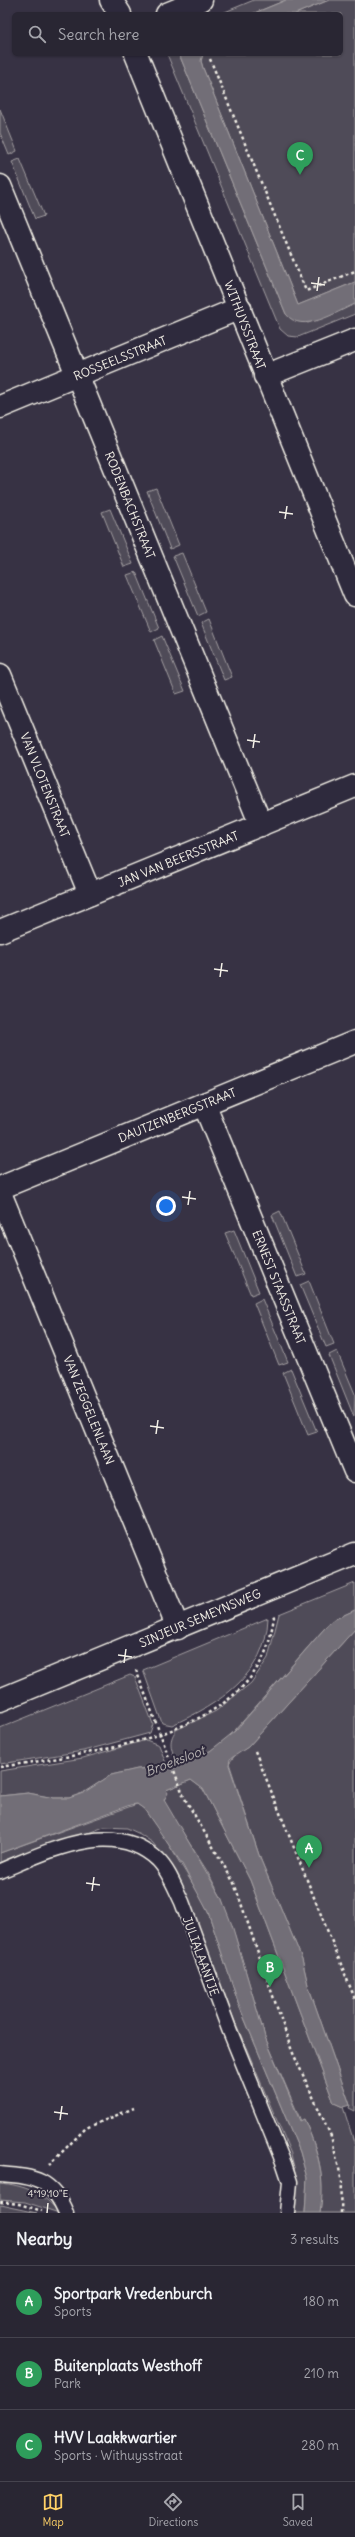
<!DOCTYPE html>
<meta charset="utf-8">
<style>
:root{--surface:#292633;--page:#35323f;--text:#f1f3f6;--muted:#a5a5ac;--line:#45434e;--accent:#ffd166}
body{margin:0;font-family:Delius,sans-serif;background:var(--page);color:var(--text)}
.you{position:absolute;left:166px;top:1206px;width:14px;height:14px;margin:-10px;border:3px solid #fff;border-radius:50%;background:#1a73e8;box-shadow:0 0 0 6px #1a73e833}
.badge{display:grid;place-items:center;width:26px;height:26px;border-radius:50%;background:var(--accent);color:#fff;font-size:13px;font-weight:700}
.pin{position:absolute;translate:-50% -33px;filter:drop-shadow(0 1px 2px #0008)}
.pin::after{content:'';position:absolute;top:21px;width:14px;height:12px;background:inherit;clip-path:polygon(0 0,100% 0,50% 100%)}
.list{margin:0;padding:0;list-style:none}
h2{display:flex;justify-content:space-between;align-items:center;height:52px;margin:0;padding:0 16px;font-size:17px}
h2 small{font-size:13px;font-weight:400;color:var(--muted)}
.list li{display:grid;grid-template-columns:26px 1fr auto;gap:12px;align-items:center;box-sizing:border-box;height:72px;padding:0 16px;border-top:1px solid var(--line)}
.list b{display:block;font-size:15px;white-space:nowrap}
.list p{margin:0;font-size:13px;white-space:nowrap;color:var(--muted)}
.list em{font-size:13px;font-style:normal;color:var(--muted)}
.icon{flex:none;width:22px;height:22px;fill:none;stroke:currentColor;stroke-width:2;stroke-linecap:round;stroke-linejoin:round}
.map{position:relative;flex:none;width:355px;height:2213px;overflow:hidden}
.search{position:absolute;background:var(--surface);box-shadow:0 1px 3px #0004;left:12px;right:12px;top:12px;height:44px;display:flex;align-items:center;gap:10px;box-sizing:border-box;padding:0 14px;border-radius:6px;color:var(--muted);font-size:15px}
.sheet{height:268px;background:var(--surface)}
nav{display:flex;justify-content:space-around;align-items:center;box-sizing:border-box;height:56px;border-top:1px solid var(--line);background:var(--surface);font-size:11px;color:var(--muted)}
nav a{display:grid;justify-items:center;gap:2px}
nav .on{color:var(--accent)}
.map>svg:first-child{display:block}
</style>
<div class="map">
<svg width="355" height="2213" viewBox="0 0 355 2213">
<rect width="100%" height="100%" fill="#373244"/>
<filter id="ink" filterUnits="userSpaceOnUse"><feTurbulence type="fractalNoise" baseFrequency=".025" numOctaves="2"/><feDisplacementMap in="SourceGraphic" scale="8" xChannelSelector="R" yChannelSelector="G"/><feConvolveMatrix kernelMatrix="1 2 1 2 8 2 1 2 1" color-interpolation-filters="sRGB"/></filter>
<g filter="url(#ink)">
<g fill="#504b59" stroke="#a29ea0">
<polygon points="254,0 286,0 252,14 220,14"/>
<polygon points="329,0 355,0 355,282 298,305 203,68 201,61 203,54 341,54 341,14 295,14"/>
<polygon points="167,54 179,54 286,314 308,323 355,304 355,314 298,337 288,336 280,329"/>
<polygon points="0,109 17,151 9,155 0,133"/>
<polygon points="20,159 44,216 35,219 12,162"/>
<polygon points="156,488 179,545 170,549 147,491"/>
<polygon points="110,509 133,564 124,567 102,512"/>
<polygon points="182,553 206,612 198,616 173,556"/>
<polygon points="136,572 159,628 151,632 127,575"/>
<polygon points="209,619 232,677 224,680 201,623"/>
<polygon points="162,636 185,691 176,694 154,640"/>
<polygon points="280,1211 306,1274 297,1277 272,1215"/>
<polygon points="234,1230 259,1292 251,1295 225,1233"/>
<polygon points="309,1281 334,1344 326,1347 300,1285"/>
<polygon points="262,1299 288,1362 279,1365 254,1303"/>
<polygon points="337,1351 355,1394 354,1417 329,1355"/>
<polygon points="291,1369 317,1432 308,1435 283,1373"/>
<path d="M355,1583V1610L331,1621L229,1737L210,1751L177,1763C172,1750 167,1743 176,1730L216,1711L251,1683L268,1658L279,1614Z"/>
<path d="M268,1618C266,1675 219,1704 172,1725L162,1723L143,1670Z"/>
<polygon points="355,1629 355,2111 349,2108 350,2105 308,1985 302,1959 260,1858 229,1763 237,1753 248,1747"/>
<polygon points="130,1675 135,1677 153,1724 150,1733 83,1751 0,1764 0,1728"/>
<polygon points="146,1740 159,1745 167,1766 138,1769 111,1775 83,1793 69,1798 54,1798 28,1793 0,1796 0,1771 83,1758"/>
<path d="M191,1780L203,1789L250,1880L334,2103L343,2107L355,2145V2213H320C325,2175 319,2153 304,2119L301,2121L265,2037L235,1936L221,1897L207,1871L164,1803L166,1790Z"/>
<polygon points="137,1804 144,1809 164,1837 199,1894 208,1912 240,2008 300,2152 307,2178 305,2213 293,2213 297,2181 291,2154 234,2019 190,1903 178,1878 153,1843 140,1834 127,1828 104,1827 0,1867 0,1853"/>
<path d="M0,2183C23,2185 45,2193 59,2213L25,2202L0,2200Z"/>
<polygon points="0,2205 37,2213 0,2213"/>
</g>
<g fill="#726e77" stroke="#a6a2a4">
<polygon points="286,0 329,0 295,14 252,14"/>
<path d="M179,54H203L201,61L203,68L298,305L355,282V304C336,312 302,335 286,314Z"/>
<path d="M355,1610V1629L248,1747L230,1759L229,1765L260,1858L302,1959L308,1985L350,2105L343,2107L334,2103L250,1880L203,1789L191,1780L166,1790L168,1793L164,1800L221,1897L232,1925L265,2037L300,2121L304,2119C318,2151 326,2178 320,2213H305L307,2178L300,2152L240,2008L208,1912L182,1864L144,1809L137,1804L130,1805L0,1853V1796L28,1793L54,1798H69L83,1793L111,1775L137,1769L161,1768L210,1751L235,1731L331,1621Z"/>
</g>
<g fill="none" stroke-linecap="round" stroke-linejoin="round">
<defs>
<g id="lane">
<path d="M0,1871C47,1852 113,1817 158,1860C169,1871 175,1888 182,1902L229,2029L284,2164L290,2182L287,2213"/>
<path d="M0,2174C34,2177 52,2178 66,2213"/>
</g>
<g id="street">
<polyline points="111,0 120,14"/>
<polyline points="167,14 201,0"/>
<polyline points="136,54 355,595"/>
<polyline points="0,186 261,825"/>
<polyline points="265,376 355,340"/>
<polyline points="0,407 240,308"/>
<polyline points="0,675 90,894"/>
<polyline points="0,931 355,786"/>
<polyline points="204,1104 355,1471"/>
<polyline points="0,1188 355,1042"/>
<polyline points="0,1193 178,1628"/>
<polyline points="0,1700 355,1554"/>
</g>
</defs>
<use href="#lane" stroke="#f4f1e8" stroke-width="17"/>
<use href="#street" stroke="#f4f1e8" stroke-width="25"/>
<g stroke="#f4f1e8" stroke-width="2.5" stroke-dasharray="3 3" stroke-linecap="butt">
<polyline points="210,59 306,291 355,271"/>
<polyline points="136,1670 184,1797 234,1883 292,2051 331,2136 342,2181 341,2213"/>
<polyline points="255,1751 355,1999"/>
<path d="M0,1767C77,1755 212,1741 257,1668C268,1652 271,1635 274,1617L272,1613"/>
<polyline points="49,2165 86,2128 134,2108"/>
<polyline points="0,2202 19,2204 42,2211"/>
</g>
<use href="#lane" stroke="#2f2a3d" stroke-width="14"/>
<use href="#street" stroke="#2f2a3d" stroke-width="22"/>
</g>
</g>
<path fill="none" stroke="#f4f1e8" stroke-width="1.5" d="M311,283L325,285M317,291L319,277M279,512L293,514M285,519L287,506M247,740L260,742M253,748L255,734M214,969L228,971M220,977L222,963M182,1197L196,1199M188,1205L190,1191M150,1426L164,1428M156,1434L158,1420M118,1655L132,1657M124,1663L126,1649M86,1883L100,1885M92,1891L94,1877M54,2112L68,2114M60,2120L62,2106M47,2213L48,2203"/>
<g text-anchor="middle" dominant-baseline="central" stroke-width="4" stroke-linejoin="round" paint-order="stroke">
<g font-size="12" fill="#f4f1e8" stroke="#2f2a3d">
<text transform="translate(245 325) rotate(69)">WITHUYSSTRAAT</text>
<text transform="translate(120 358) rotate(-22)">ROSSEELSSTRAAT</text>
<text transform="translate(130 505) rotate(68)">RODENBACHSTRAAT</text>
<text transform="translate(45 785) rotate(68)">VAN VLOTENSTRAAT</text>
<text transform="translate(178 859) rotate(-22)">JAN VAN BEERSSTRAAT</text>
<text transform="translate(177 1115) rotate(-22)">DAUTZENBERGSTRAAT</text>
<text transform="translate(279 1287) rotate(68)">ERNEST STAASSTRAAT</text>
<text transform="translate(89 1410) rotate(68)">VAN ZEGGELENLAAN</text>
<text transform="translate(200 1618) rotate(-23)">SINJEUR SEMEYNSWEG</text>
<text transform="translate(201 1956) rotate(70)">JULIALAANTJE</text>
</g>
<g font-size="13" font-style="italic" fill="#bab6b5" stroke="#2f2a3d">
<text transform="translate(175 1761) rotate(-21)">Broeksloot</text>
</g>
</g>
<g font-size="10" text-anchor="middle" fill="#f4f1e8" stroke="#2f2a3d" stroke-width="4" stroke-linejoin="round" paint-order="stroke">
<text x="48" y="2197">4°19'10"E</text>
</g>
</svg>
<div class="you"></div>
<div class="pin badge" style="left:309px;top:1868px;background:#2e9e5b">A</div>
<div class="pin badge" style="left:270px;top:1987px;background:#2e9e5b">B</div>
<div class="pin badge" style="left:300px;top:175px;background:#2e9e5b">C</div>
<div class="search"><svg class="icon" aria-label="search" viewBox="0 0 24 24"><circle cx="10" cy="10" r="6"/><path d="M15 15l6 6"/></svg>Search here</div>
</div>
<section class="sheet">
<h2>Nearby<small>3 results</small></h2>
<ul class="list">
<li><span class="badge" style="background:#2e9e5b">A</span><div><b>Sportpark Vredenburch</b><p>Sports</p></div><em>180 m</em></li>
<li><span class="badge" style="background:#2e9e5b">B</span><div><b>Buitenplaats Westhoff</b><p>Park</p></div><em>210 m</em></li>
<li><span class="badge" style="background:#2e9e5b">C</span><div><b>HVV Laakkwartier</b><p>Sports · Withuysstraat</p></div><em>280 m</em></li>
</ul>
</section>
<nav>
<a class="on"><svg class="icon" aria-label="map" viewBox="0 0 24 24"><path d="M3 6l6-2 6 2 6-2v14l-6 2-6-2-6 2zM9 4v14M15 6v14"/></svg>Map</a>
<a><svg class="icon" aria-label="directions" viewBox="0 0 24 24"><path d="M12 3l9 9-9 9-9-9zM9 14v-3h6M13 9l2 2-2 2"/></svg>Directions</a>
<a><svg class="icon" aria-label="saved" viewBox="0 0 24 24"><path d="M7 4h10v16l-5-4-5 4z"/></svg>Saved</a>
</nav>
